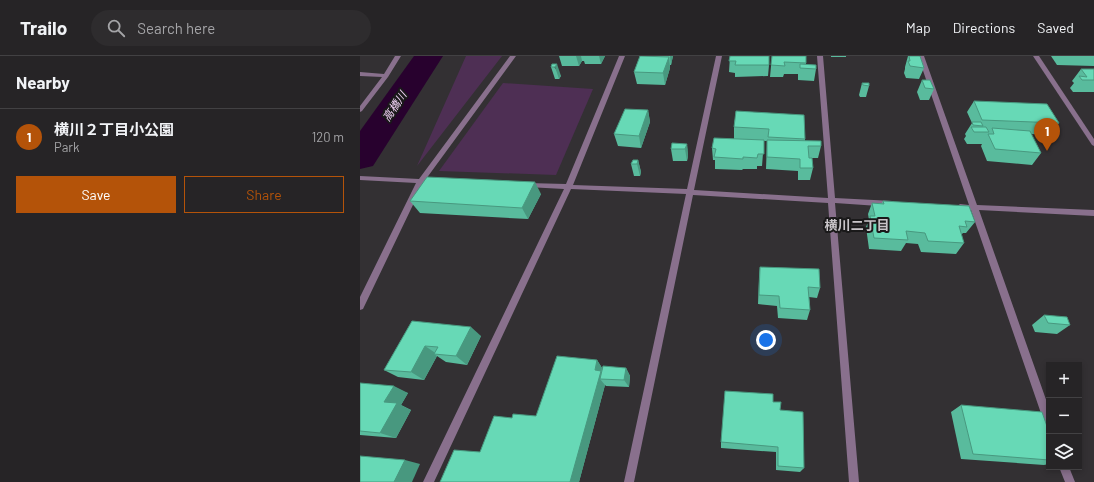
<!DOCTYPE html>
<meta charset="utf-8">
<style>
:root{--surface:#262426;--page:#2e2c2e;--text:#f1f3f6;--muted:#a4a4a7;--line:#424143;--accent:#b45309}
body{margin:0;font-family:Barlow,"Noto Sans JP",sans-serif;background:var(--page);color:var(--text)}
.controls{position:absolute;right:12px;bottom:12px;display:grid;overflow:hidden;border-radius:0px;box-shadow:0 2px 6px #0003}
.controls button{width:36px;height:36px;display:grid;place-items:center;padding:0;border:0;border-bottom:1px solid var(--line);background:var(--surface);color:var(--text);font:20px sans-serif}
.you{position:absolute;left:406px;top:284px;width:14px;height:14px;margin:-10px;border:3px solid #fff;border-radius:50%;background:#1a73e8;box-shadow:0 0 0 6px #1a73e833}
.badge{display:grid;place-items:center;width:26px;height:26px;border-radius:50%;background:var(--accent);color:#fff;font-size:13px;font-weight:700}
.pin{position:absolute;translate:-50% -33px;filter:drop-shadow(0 1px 2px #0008)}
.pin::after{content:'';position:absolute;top:21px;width:14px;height:12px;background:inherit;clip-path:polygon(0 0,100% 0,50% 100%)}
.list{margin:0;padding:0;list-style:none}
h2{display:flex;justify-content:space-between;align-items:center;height:52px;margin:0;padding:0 16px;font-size:17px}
h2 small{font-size:13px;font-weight:400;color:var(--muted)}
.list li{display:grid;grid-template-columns:26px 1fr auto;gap:12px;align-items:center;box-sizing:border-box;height:56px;padding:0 16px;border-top:1px solid var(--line)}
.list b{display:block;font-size:15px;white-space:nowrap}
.list p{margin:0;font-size:13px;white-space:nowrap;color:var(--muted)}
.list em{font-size:13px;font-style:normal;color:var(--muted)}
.actions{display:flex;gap:8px;padding:12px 16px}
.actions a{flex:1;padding:9px 0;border:1px solid var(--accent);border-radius:0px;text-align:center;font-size:14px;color:var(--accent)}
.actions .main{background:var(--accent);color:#fff}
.icon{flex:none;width:22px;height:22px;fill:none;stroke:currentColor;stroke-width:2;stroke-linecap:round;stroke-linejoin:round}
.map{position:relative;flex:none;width:734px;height:426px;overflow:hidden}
header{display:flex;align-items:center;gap:24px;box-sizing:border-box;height:56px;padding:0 20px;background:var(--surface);border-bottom:1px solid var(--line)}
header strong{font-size:19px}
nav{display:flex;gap:22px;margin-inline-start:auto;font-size:14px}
.search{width:280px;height:36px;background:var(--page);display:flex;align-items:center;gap:10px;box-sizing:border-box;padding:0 14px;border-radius:22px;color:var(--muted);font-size:15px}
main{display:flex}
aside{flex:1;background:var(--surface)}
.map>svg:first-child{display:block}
</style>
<header>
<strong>Trailo</strong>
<div class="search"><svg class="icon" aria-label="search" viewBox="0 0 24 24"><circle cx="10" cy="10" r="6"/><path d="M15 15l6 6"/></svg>Search here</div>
<nav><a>Map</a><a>Directions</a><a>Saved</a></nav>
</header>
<main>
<aside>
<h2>Nearby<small></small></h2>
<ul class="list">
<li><span class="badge">1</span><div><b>横川２丁目小公園</b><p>Park</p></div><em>120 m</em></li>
</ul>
<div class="actions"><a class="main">Save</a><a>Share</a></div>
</aside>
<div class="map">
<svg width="734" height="426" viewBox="0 0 734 426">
<rect width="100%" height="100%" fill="#333033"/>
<g fill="#4e2f54">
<polygon points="106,0 142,0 57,110"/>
<polygon points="143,27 233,33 196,119 79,115"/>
</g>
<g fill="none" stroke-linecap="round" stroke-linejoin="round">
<polygon fill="#28012e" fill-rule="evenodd" points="54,0 83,0 13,110 0,113 0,75"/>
<g fill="#89708d" fill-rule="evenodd">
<polygon points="35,0 41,0 28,21 2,55 0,56 0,50 22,21 0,20 0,16 24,18"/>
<polygon points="150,0 156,0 66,123 75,124 75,128 63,128 3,253 0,254 0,241 56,127 0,124 0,120 59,123"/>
<polygon points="259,0 265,0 213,129 327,133 356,0 362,0 334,134 468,142 457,0 463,0 475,142 533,145 537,148 533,151 475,147 499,426 489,426 468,147 333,139 274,426 264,426 326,138 211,133 74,426 63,426 204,133 167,131 164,129 167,127 206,128"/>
<polygon points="558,0 564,0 617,149 734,154 734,160 619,154 689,352 689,371 685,370 684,366 611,154 600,154 596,151 600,148 609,149"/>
<polygon points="673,0 679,0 734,83 734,90 732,89"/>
<polygon points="699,411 709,411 715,426 705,426"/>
</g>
</g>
<g fill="#59bb9d">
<polygon points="199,0 245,0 241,8 225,8 224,5 222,5 219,10 202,10"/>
<polygon points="280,0 313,0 311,9 310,9 310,12 305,29 277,28 274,16"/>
<polygon points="370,0 409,9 408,20 375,21 375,17 369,16"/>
<polygon points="412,0 446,7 446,8 456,13 454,25 438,24 438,18 424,18 423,21 410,21"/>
<rect x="471" y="0" width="15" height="1"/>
<polygon points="548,0 560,0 564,12 559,23 546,22 544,17 545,13 545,11"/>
<polygon points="691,0 734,0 734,10 697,9"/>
<polygon points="192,8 201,20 199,23 195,23 191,11"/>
<polygon points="721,13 734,13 734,36 713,36 710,32 714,27 712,25"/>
<polygon points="562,24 574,33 569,44 560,44 557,36"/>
<polygon points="502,27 509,30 506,41 500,41 499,39"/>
<polygon points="614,45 699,67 690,79 671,78 681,97 672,109 627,105 621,90 622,88 607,88 604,83 606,80 605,78 612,67 607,56"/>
<polygon points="288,54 290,66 281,92 258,90 254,78"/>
<polygon points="376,55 445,83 445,85 461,90 458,102 449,102 453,112 450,124 438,124 438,115 406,113 407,85 404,85 402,110 397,110 397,113 383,113 382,114 355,113 355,104 353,104 352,92 374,83 374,71"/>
<polygon points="327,88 328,100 327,105 313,105 311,93"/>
<polygon points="278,104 281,116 280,120 274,120 271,108"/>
<polygon points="181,138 168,163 60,157 50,145"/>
<polygon points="523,145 615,166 606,177 603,177 601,179 604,187 596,198 561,196 558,188 546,187 541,195 509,193 506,171 509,164 508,158 512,147 522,147"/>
<polygon points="400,211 460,232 457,242 449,241 450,254 447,264 418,262 417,250 398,248 399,221"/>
<polygon points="684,259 710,269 697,278 675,276 672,269"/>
<polygon points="52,265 121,280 107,309 86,306 77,300 64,324 38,321 24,314"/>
<polygon points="237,304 242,312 242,316 266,312 270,320 269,331 246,330 245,329 219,426 80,426 120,396 152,362 176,360"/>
<polygon points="0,327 48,337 41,349 51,354 36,382 0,379"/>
<polygon points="413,346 444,412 440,416 416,414 416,396 361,392 361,386"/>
<polygon points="601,349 689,376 689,408 684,409 601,403 591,356"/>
</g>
<g fill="#48987f">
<polygon points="216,0 221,0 222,5 219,10"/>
<polygon points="239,0 245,0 241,8"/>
<polygon points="310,0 313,0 311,9"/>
<polygon points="309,1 310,12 305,29 303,17"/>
<polygon points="197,8 201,20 199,23 195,11"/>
<polygon points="288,54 290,66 281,92 279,80"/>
<polygon points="327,88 328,100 327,105 325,93"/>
<polygon points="278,104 281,116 280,120 277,108"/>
<polygon points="175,126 181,138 168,163 162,152"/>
<polygon points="111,271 121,280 107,309 96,300"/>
<polygon points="65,290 77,298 74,298 77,300 64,324 51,316"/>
<polygon points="237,304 242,312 240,323 245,329 219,426 210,426"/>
<polygon points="266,312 270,320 269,331 264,324"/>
<polygon points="34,330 48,337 41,349 51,354 36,382 20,377 24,346"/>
<polygon points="45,404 60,408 52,426 34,426"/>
</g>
<g fill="#67d9b6" stroke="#48987f">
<polygon points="280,0 309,1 303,17 274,16"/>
<polygon points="370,0 409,0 409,9 375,9 376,5 369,5"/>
<polygon points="412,0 446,0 446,7 424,6 425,10 411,9"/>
<polygon points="549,0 560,0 564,12 550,10 548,5 550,5"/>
<polygon points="192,8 197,8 195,11 191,11"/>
<polygon points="440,8 456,9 456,13 440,12"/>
<polygon points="721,13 734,13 734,24 722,24 719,20 727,21"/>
<polygon points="562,24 570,24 574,33 565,32"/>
<polygon points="502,27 509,27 509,30 503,29"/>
<polygon points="614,45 687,48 699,67 622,64"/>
<polygon points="265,53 288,54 279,80 254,78"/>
<polygon points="376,55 444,59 445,83 408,81 409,73 374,71"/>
<polygon points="612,66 621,66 623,70 613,69"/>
<polygon points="611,71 626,71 629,76 614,76"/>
<polygon points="632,72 670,75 681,97 635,93 628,78 634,78"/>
<polygon points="354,82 404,84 404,98 398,98 397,102 383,101 383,103 354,101 356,93 352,92"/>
<polygon points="407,84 461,85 461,90 448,90 449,102 452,102 453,112 440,112 440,103 407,101"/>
<polygon points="312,87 327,88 325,93 311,93"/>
<polygon points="273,104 278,104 277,108 271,108"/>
<polygon points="67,121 175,126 162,152 50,145"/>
<polygon points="523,145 609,150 615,166 605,165 607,171 599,170 604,187 568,185 565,177 546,175 548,184 514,182 510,160 515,160 512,147 524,148"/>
<polygon points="400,211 459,213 460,232 448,231 450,254 420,252 419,240 399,239"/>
<polygon points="684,259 707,261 710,269 688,267"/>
<polygon points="52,265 111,271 96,300 74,298 78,291 65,290 51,316 24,314"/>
<polygon points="197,300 237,304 235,314 241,315 210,426 80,426 94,394 120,396 134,360 152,362 153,358 176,360"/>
<polygon points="243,310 266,312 264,324 240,323"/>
<polygon points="0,327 34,330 24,346 37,347 20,377 0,375"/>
<polygon points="365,335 413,338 413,346 421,346 420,354 443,356 444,412 418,410 418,391 361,386"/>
<polygon points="601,349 682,356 689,376 689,404 613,398"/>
<polygon points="0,400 45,404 34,426 0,426"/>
</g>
<g text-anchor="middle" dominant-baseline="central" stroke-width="4" stroke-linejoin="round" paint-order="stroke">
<g font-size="11" font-style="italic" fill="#f3d4f8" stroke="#1a191a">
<text transform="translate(34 50) rotate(-56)">高橋川</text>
</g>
<g font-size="13" font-weight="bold" fill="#c9c5c9" stroke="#1a191a">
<text x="497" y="169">横川二丁目</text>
</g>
</g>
</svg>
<div class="controls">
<button>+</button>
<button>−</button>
<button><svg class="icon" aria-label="layers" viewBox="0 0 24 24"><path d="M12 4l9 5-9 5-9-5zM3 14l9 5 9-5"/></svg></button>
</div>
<div class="you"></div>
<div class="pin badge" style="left:687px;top:95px">1</div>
</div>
</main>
